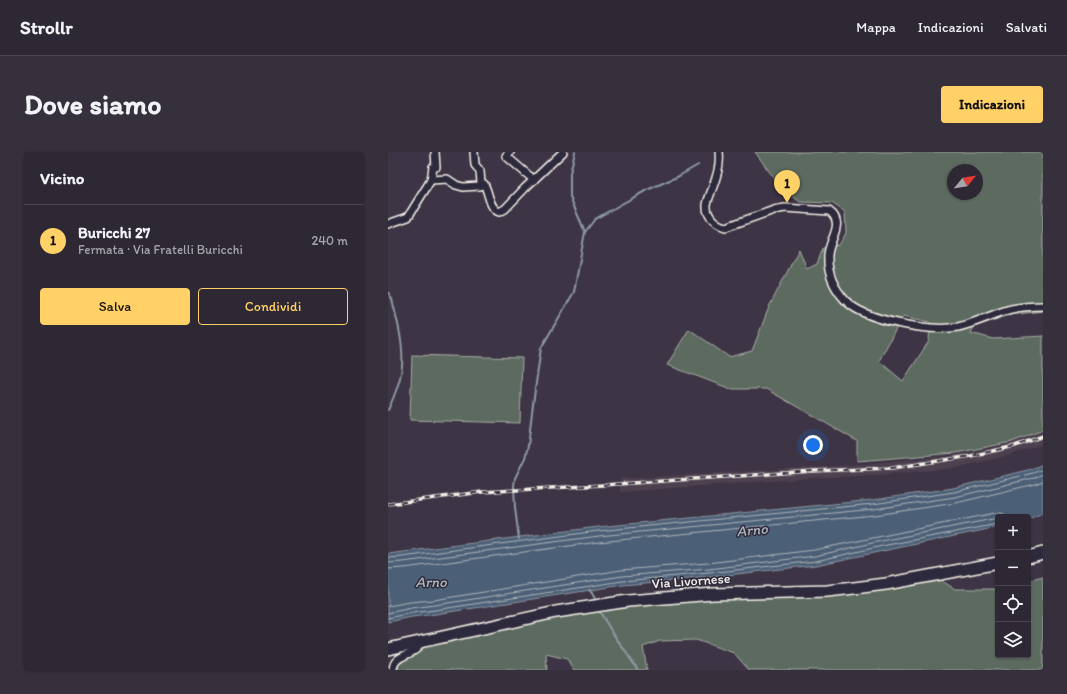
<!DOCTYPE html>
<html lang="it">
<meta charset="utf-8">
<style>
:root{--surface:#2e2734;--page:#362f3c;--text:#f1f3f6;--muted:#a7a5ac;--line:#49444f;--accent:#ffd166}
body{margin:0;font-family:Itim,sans-serif;background:var(--page);color:var(--text)}
.controls{position:absolute;right:12px;bottom:12px;display:grid;overflow:hidden;border-radius:4px;box-shadow:0 1px 3px #0004}
.controls button{width:36px;height:36px;display:grid;place-items:center;padding:0;border:0;border-bottom:1px solid var(--line);background:var(--surface);color:var(--text);font:20px sans-serif}
.compass{position:absolute;left:559px;top:12px;width:36px;height:36px;border-radius:50%;background:var(--surface);box-shadow:0 1px 3px #0004;rotate:60deg}
.you{position:absolute;left:425px;top:293px;width:14px;height:14px;margin:-10px;border:3px solid #fff;border-radius:50%;background:#1a73e8;box-shadow:0 0 0 6px #1a73e833}
.badge{display:grid;place-items:center;width:26px;height:26px;border-radius:50%;background:var(--accent);color:#111;font-size:13px;font-weight:700}
.pin{position:absolute;translate:-50% -33px;filter:drop-shadow(0 1px 2px #0008)}
.pin::after{content:'';position:absolute;top:21px;width:14px;height:12px;background:inherit;clip-path:polygon(0 0,100% 0,50% 100%)}
.list{margin:0;padding:0;list-style:none}
h2{display:flex;justify-content:space-between;align-items:center;height:52px;margin:0;padding:0 16px;font-size:17px}
h2 small{font-size:13px;font-weight:400;color:var(--muted)}
.list li{display:grid;grid-template-columns:26px 1fr auto;gap:12px;align-items:center;box-sizing:border-box;height:72px;padding:0 16px;border-top:1px solid var(--line)}
.list b{display:block;font-size:15px;white-space:nowrap}
.list p{margin:0;font-size:13px;white-space:nowrap;color:var(--muted)}
.list em{font-size:13px;font-style:normal;color:var(--muted)}
.actions{display:flex;gap:8px;padding:12px 16px}
.actions a{flex:1;padding:9px 0;border:1px solid var(--accent);border-radius:4px;text-align:center;font-size:14px;color:var(--accent)}
.actions .main{background:var(--accent);color:#111}
.icon{flex:none;width:22px;height:22px;fill:none;stroke:currentColor;stroke-width:2;stroke-linecap:round;stroke-linejoin:round}
.map{position:relative;flex:none;width:655px;height:518px;overflow:hidden;border-radius:4px}
header{display:flex;align-items:center;gap:24px;box-sizing:border-box;height:56px;padding:0 20px;background:var(--surface);border-bottom:1px solid var(--line)}
header strong{font-size:19px}
nav{display:flex;gap:22px;margin-inline-start:auto;font-size:14px}
.intro{display:flex;align-items:center;justify-content:space-between;box-sizing:border-box;height:96px;padding:0 24px}
h1{margin:0;font-size:28px}
.button{padding:10px 18px;border-radius:4px;background:var(--accent);color:#111;font-size:14px;font-weight:700}
main{display:flex;gap:24px;padding:0 24px}
aside{flex:1;background:var(--surface);border-radius:4px;box-shadow:0 1px 3px #0004}
.map>svg:first-child{display:block}
</style>
<header>
<strong>Strollr</strong>
<nav><a>Mappa</a><a>Indicazioni</a><a>Salvati</a></nav>
</header>
<div class="intro"><h1>Dove siamo</h1><a class="button">Indicazioni</a></div>
<main>
<aside>
<h2>Vicino<small></small></h2>
<ul class="list">
<li><span class="badge">1</span><div><b>Buricchi 27</b><p>Fermata · Via Fratelli Buricchi</p></div><em>240 m</em></li>
</ul>
<div class="actions"><a class="main">Salva</a><a>Condividi</a></div>
</aside>
<div class="map">
<svg width="655" height="518" viewBox="0 0 655 518">
<rect width="100%" height="100%" fill="#3d3445"/>
<filter id="ink" filterUnits="userSpaceOnUse"><feTurbulence type="fractalNoise" baseFrequency=".025" numOctaves="2"/><feDisplacementMap in="SourceGraphic" scale="8" xChannelSelector="R" yChannelSelector="G"/><feConvolveMatrix kernelMatrix="1 2 1 2 8 2 1 2 1" color-interpolation-filters="sRGB"/></filter>
<g filter="url(#ink)">
<polygon fill="#4e404f" points="655,280 655,292 619,304 568,316 490,323 423,326 232,340 232,327 465,313 562,304 619,293"/>
<g fill="#5d6b61" stroke="#a8aea4" fill-rule="evenodd">
<path d="M367,0H655V159L621,163L586,175L583,181L605,187L655,184V278L624,290L568,301L469,309V289L378,237H343L279,213L301,177L341,205L364,199L381,155L411,97L419,117L429,112L435,96L451,93L458,81L457,60L444,51L412,50L391,33ZM565,18H589V42H565ZM515,164L542,170L541,189L515,229L491,209Z"/>
<polygon points="24,203 134,206 132,271 22,268"/>
<path d="M655,425V518H361L346,501L308,488L272,489L255,495L259,518H186L179,507L158,502L159,518H3C7,502 10,502 25,496L119,473L232,454L551,427L567,437H610V503H640V429Z"/>
</g>
<polygon fill="#4b5f76" stroke="#8f99a4" points="655,312 655,361 640,367 640,365 610,365 610,375 428,413 322,425 235,433 48,462 24,465 0,470 0,402 210,375 485,348 565,336 644,317"/>
<g fill="none" stroke-linecap="round" stroke-linejoin="round">
<g stroke="#b0b7ba" stroke-width="1">
<polyline points="0,406 14,405 210,379 485,352 566,340 645,321 655,317"/>
<polyline points="0,411 15,410 211,384 486,357 567,345 646,326 655,322"/>
<polyline points="0,417 16,416 211,390 487,363 568,351 647,332 655,329"/>
<polyline points="0,454 22,450 46,448 233,418 320,411 426,398 607,361 614,361 620,365"/>
<polyline points="0,461 23,456 47,453 234,424 321,417 427,404 498,388 610,366"/>
<polyline points="0,466 24,461 47,458 235,429 321,421 428,409 499,393 610,372"/>
</g>
<g stroke="#8f99a4" stroke-width="2">
<polyline points="187,0 182,21 182,45 197,80"/>
<path d="M0,140L4,147C9,168 16,192 14,214C13,228 6,245 0,258"/>
<polyline points="131,387 127,356 126,334 127,326 137,306 140,294 145,252 153,196 186,140 197,80 207,67 230,54 259,38 291,24 310,13"/>
<polyline points="201,438 204,441 209,451"/>
<polyline points="210,457 224,480 250,518"/>
</g>
<defs>
<g id="minor">
<polyline points="122,0 118,4 146,28"/>
<path d="M331,0C333,15 327,29 322,43C321,46 319,50 319,53C318,64 328,73 338,75L386,58L397,56L441,59C458,71 441,87 440,103C439,120 446,136 457,148C476,169 542,180 570,175C584,172 599,165 613,160C627,155 641,154 655,154"/>
<polyline points="43,28 59,27 68,33 75,35 92,34 93,31 92,19 87,13 86,0"/>
<path d="M93,31L96,32C101,40 101,57 111,60L117,57L137,36L175,0"/>
<polyline points="0,72 20,65 43,28 45,15 48,15 47,0"/>
<path d="M5,518C5,500 31,505 32,489"/>
</g>
<g id="primary">
<polyline points="640,405 655,401"/>
<polyline points="0,497 168,460 240,449 325,442 439,439 466,436 498,432 610,411"/>
</g>
</defs>
<use href="#minor" stroke="#f4f1e8" stroke-width="10"/>
<use href="#primary" stroke="#f4f1e8" stroke-width="14"/>
<use href="#minor" stroke="#2f2a3d" stroke-width="7"/>
<use href="#primary" stroke="#2f2a3d" stroke-width="11"/>
<defs>
<polyline id="rail" points="0,352 94,340 215,333 425,319 504,316 583,304 627,294 655,284"/>
</defs>
<use href="#rail" stroke="#f4f1e8" stroke-width="3.5"/>
<use href="#rail" stroke="#2f2a3d" stroke-width="2" stroke-dasharray="6" stroke-linecap="butt"/>
</g>
</g>
<g text-anchor="middle" dominant-baseline="central" stroke-width="3" stroke-linejoin="round" paint-order="stroke">
<g font-size="14" fill="#f4f1e8" stroke="#2f2a3d">
<text transform="translate(303 429) rotate(-4)">Via Livornese</text>
</g>
<g font-size="15" font-style="italic" fill="#b0b7ba" stroke="#2f2a3d">
<text transform="translate(364 378) rotate(-6)">Arno</text>
<text x="43" y="430">Arno</text>
</g>
</g>
</svg>
<div class="controls">
<button>+</button>
<button>−</button>
<button><svg class="icon" aria-label="locate" viewBox="0 0 24 24"><circle cx="12" cy="12" r="6"/><path d="M12 2v4M12 18v4M2 12h4M18 12h4"/></svg></button>
<button><svg class="icon" aria-label="layers" viewBox="0 0 24 24"><path d="M12 4l9 5-9 5-9-5zM3 14l9 5 9-5"/></svg></button>
</div>
<svg class="compass" viewBox="-18 -18 36 36"><path d="M0-13l5 13h-10z" fill="#e53935"/><path d="M0 13l5-13h-10z" fill="#a7a5ac"/></svg>
<div class="you"></div>
<div class="pin badge" style="left:399px;top:51px">1</div>
</div>
</main>
